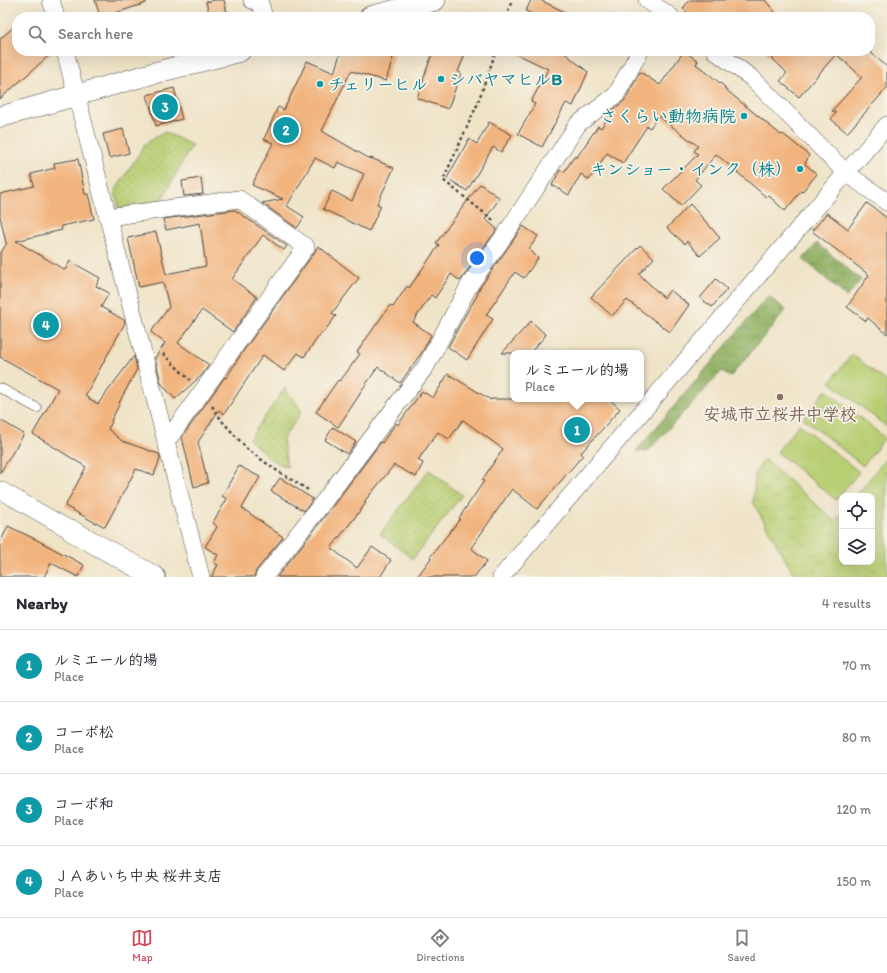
<!DOCTYPE html>
<meta charset="utf-8">
<style>
:root{--surface:#fff;--page:#f7f7f7;--text:#2b2b33;--muted:#7c7c81;--line:#e1e1e2;--accent:#d1495b}
body{margin:0;font-family:Itim,"Klee One",sans-serif;background:var(--page);color:var(--text)}
.controls{position:absolute;right:12px;bottom:12px;display:grid;overflow:hidden;border-radius:8px;box-shadow:0 4px 16px #0002}
.controls button{width:36px;height:36px;display:grid;place-items:center;padding:0;border:0;border-bottom:1px solid var(--line);background:var(--surface);color:var(--text);font:20px sans-serif}
.you{position:absolute;left:477px;top:258px;width:14px;height:14px;margin:-10px;border:3px solid #fff;border-radius:50%;background:#1a73e8;box-shadow:0 0 0 6px #1a73e833}
.badge{display:grid;place-items:center;width:26px;height:26px;border-radius:50%;background:var(--accent);color:#fff;font-size:13px;font-weight:700}
.pin{position:absolute;translate:-50% -50%;border:2px solid #fff;box-shadow:0 1px 4px #0006}
.popup{position:absolute;left:510px;top:350px;width:134px;height:52px;box-sizing:border-box;display:grid;place-content:center;border-radius:8px;background:var(--surface);filter:drop-shadow(0 1px 3px #0005);font-size:13px;white-space:nowrap;color:var(--muted)}
.popup b{font-size:15px;color:var(--text)}
.popup::after{content:'';position:absolute;left:50%;top:100%;margin-left:-8px;border:8px solid transparent;border-top-color:var(--surface)}
.list{margin:0;padding:0;list-style:none}
h2{display:flex;justify-content:space-between;align-items:center;height:52px;margin:0;padding:0 16px;font-size:17px}
h2 small{font-size:13px;font-weight:400;color:var(--muted)}
.list li{display:grid;grid-template-columns:26px 1fr auto;gap:12px;align-items:center;box-sizing:border-box;height:72px;padding:0 16px;border-top:1px solid var(--line)}
.list b{display:block;font-size:15px;white-space:nowrap}
.list p{margin:0;font-size:13px;white-space:nowrap;color:var(--muted)}
.list em{font-size:13px;font-style:normal;color:var(--muted)}
.icon{flex:none;width:22px;height:22px;fill:none;stroke:currentColor;stroke-width:2;stroke-linecap:round;stroke-linejoin:round}
.map{position:relative;flex:none;width:887px;height:577px;overflow:hidden}
.search{position:absolute;background:var(--surface);box-shadow:0 4px 16px #0002;left:12px;right:12px;top:12px;height:44px;display:flex;align-items:center;gap:10px;box-sizing:border-box;padding:0 14px;border-radius:16px;color:var(--muted);font-size:15px}
.sheet{height:340px;background:var(--surface)}
nav{display:flex;justify-content:space-around;align-items:center;box-sizing:border-box;height:56px;border-top:1px solid var(--line);background:var(--surface);font-size:11px;color:var(--muted)}
nav a{display:grid;justify-items:center;gap:2px}
nav .on{color:var(--accent)}
.map>svg:first-child{display:block}
</style>
<div class="map">
<svg width="887" height="577" viewBox="0 0 887 577">
<defs>
<pattern id="grass-dots" width="8" height="8" patternUnits="userSpaceOnUse"><rect width="8" height="8" fill="#b8ce72"/><path d="M2 2h.1M6 6h.1" fill="none" stroke="#9eb163" stroke-width="1.8" stroke-linecap="round"/></pattern>
<pattern id="forest-crowns" width="20" height="18" patternUnits="userSpaceOnUse"><rect width="20" height="18" fill="#92b164"/><path d="M2 6a3 3 0 1 1 6 0M12 15a3 3 0 1 1 6 0" fill="none" stroke="#779053"/></pattern>
<pattern id="park-crowns" width="20" height="18" patternUnits="userSpaceOnUse"><rect width="20" height="18" fill="#b8ce72"/><path d="M2 6a3 3 0 1 1 6 0M12 15a3 3 0 1 1 6 0" fill="none" stroke="#9eb163"/></pattern>
</defs>
<rect width="100%" height="100%" fill="#f7f3e8"/>
<filter id="ink" filterUnits="userSpaceOnUse"><feTurbulence type="fractalNoise" baseFrequency=".025" numOctaves="2"/><feDisplacementMap in="SourceGraphic" scale="8" xChannelSelector="R" yChannelSelector="G"/><feConvolveMatrix kernelMatrix="1 2 1 2 8 2 1 2 1" color-interpolation-filters="sRGB"/></filter>
<filter id="wash" filterUnits="userSpaceOnUse"><feTurbulence type="fractalNoise" baseFrequency=".012" numOctaves="4" result="noise"/><feDisplacementMap in="SourceGraphic" scale="16" xChannelSelector="R" yChannelSelector="G"/><feGaussianBlur stdDeviation="0.9" result="paint"/><feColorMatrix in="noise" values="0 0 0 0 0 0 0 0 0 0 0 0 0 0 0 0 0 1.4 0 .05"/><feComposite in="paint" operator="in"/></filter>
<g filter="url(#wash)">
<rect width="100%" height="100%" fill="#f0e4c8"/>
<g fill="url(#grass-dots)" stroke="#727c4e">
<polygon points="165,132 192,145 161,201 119,209 115,191 146,143"/>
<polygon points="285,388 302,411 283,439 287,467 270,459 249,439"/>
<polygon points="429,470 462,495 413,559 380,534"/>
</g>
<g fill="url(#forest-crowns)" stroke="#5e6e48">
<polygon points="817,243 861,280 847,297 803,259"/>
<polygon points="768,296 786,310 730,377 722,371 647,452 636,451"/>
</g>
<polygon fill="url(#park-crowns)" stroke="#727c4e" points="887,457 887,577 795,577 753,502 755,473 764,459 835,521 842,513 842,562 872,562 872,496 856,496"/>
<g fill="#b8ce72" stroke="#727c4e">
<polygon points="852,354 887,382 887,427 830,382"/>
<polygon points="826,390 885,438 863,466 803,418"/>
<polygon points="799,424 859,472 836,500 777,452"/>
</g>
<g id="blocks">
<g fill="#f2b47e">
<polygon points="95,0 145,0 146,3 103,17 100,17"/>
<polygon points="215,0 224,0 228,17 210,17 206,2"/>
<polygon points="531,0 540,0 575,17 538,17 526,11"/>
<polygon points="689,0 765,0 779,17 693,17 683,9"/>
<polygon points="17,24 17,51 54,51 0,99 0,39"/>
<polygon points="341,51 395,51 386,81 351,71 322,131 370,159 371,158 394,168 377,204 381,206 369,231 323,209 332,191 352,201 364,174 338,162 335,168 315,158 287,206 304,217 297,228 262,203 283,199 252,185 273,143 264,139 278,107 284,110 307,61 334,73"/>
<polygon points="433,51 466,51 458,72 461,73 448,109 417,98"/>
<polygon points="511,51 562,51 588,72 573,106 566,103 542,147 518,134 535,104 531,102 548,69"/>
<polygon points="684,51 698,61 696,64 725,87 724,88 781,135 783,134 809,155 805,164 817,174 802,192 801,191 785,211 768,195 766,197 716,154 695,180 701,185 681,206 663,189 698,154 694,151 698,146 658,116 650,128 647,126 623,163 607,153 589,180 581,174 569,195 552,185 560,170 564,172 574,157 577,157 598,126 601,128 612,111 625,100 640,72 660,85"/>
<polygon points="765,51 869,51 887,67 887,88 847,133 831,119 836,113 832,111 862,77 836,54 799,97 780,81 787,73"/>
<polygon points="174,88 182,119 156,126 147,95"/>
<polygon points="489,122 512,135 501,152 493,147 467,191 447,178 469,139 477,144"/>
<polygon points="123,129 129,153 109,158 103,134"/>
<polygon points="78,159 85,194 88,194 94,219 61,226 62,230 16,241 65,270 70,261 100,278 96,286 109,293 101,307 124,320 125,323 85,396 98,404 134,356 137,369 119,403 120,403 111,421 112,422 108,429 122,441 159,454 160,459 154,475 136,469 105,527 96,522 96,523 65,506 86,467 33,434 58,389 0,357 0,254 7,243 6,243 0,216 0,194 34,186 31,174 55,168 54,163"/>
<polygon points="201,178 203,194 184,196 182,181"/>
<polygon points="480,184 500,198 485,219 497,229 460,281 451,274 435,298 431,295 413,322 431,335 422,352 400,383 378,367 359,394 360,394 338,427 316,412 338,380 340,381 360,354 357,352 390,305 393,307 407,286 409,288 439,245 436,243"/>
<polygon points="867,203 887,218 887,334 868,318 866,321 847,307 869,275 812,231 827,213 848,229"/>
<polygon points="690,204 720,238 700,256 687,241 685,244 667,228"/>
<polygon points="235,210 287,246 284,250 263,235 232,279 257,297 233,332 202,310 178,343 209,365 202,375 175,399 161,383 155,358 165,343 151,332 169,307 163,282 139,287 128,238 156,232 166,274 206,266 200,223 166,230 163,219"/>
<polygon points="523,226 538,236 529,249 538,258 524,278 515,272 486,315 493,319 467,360 448,347 466,314 478,294 477,293 479,289"/>
<polygon points="640,245 654,258 639,274 664,298 670,290 689,305 670,332 627,300 612,316 591,297"/>
<polygon points="318,246 359,278 332,313 336,316 323,333 322,332 304,357 298,353 284,371 263,355 224,414 219,410 198,442 208,483 194,487 182,437 225,377 226,378 242,353 314,253"/>
<polygon points="716,279 727,289 712,307 700,298"/>
<polygon points="531,321 546,335 530,353 502,353"/>
<polygon points="448,374 491,400 491,399 609,399 620,409 581,453 583,455 537,509 512,489 471,548 487,561 474,577 417,577 431,558 430,557 460,519 459,518 484,481 482,480 503,449 463,420 449,439 438,432 418,460 423,463 416,477 394,465 364,502 366,503 331,548 357,568 372,547 391,560 380,577 277,577 333,506 381,442 382,443 396,423 398,425 422,391 433,398"/>
<polygon points="0,420 24,434 0,473"/>
<polygon points="333,427 356,442 347,454 325,440"/>
<polygon points="239,466 260,477 242,508 283,537 256,571 254,577 211,577 218,565 214,563 218,555 205,547 217,527 213,522 227,499 222,496"/>
<polygon points="280,478 313,499 304,511 271,491"/>
<polygon points="8,526 35,539 84,565 78,577 51,563 44,577 0,577 0,543"/>
</g>
</g>
</g>
<g filter="url(#ink)">
<use href="#blocks" fill-opacity="0" stroke="#494743" stroke-width="1"/>
<g fill="none" stroke-linecap="round" stroke-linejoin="round">
<defs>
<polyline id="service" points="0,388 37,408"/>
<g id="minor">
<polyline points="51,0 56,17"/>
<polyline points="252,0 260,3 264,17"/>
<polyline points="647,0 671,17"/>
<polyline points="65,51 201,577"/>
<polyline points="715,51 753,79 846,173 887,202"/>
<polyline points="108,217 239,199 306,247 166,442"/>
<polyline points="0,490 72,531"/>
<polyline points="264,577 325,500 426,366 470,284 507,232 578,124 616,95 640,51"/>
<polyline points="501,577 887,125"/>
</g>
<g id="tertiary">
<polyline points="370,17 435,0"/>
<polyline points="0,117 154,73 240,51"/>
<polyline points="72,531 155,577"/>
</g>
</defs>
<use href="#service" stroke="#494743" stroke-width="10"/>
<use href="#minor" stroke="#494743" stroke-width="18"/>
<use href="#tertiary" stroke="#494743" stroke-width="22"/>
<g stroke="#494743" stroke-width="2.5" stroke-dasharray="3 3" stroke-linecap="butt">
<polyline points="506,17 512,0"/>
<polyline points="493,220 443,180 477,105 496,51"/>
<polyline points="163,354 190,380"/>
<polyline points="212,406 222,421 248,450 276,470 310,491"/>
</g>
<use href="#service" stroke="#fff" stroke-width="9"/>
<use href="#minor" stroke="#fff" stroke-width="17"/>
<use href="#tertiary" stroke="#fff" stroke-width="21"/>
</g>
</g>
<g fill="#0f9aa8" stroke="#f7f3e8" stroke-width="1.5">
<circle cx="441" cy="79" r="4"/>
<circle cx="320" cy="84" r="4"/>
<circle cx="744" cy="116" r="4"/>
<circle cx="800" cy="169" r="4"/>
</g>
<circle fill="#8d6e63" stroke="#f7f3e8" stroke-width="1.5" cx="780" cy="397" r="4"/>
<g text-anchor="middle" dominant-baseline="central" stroke-width="3.5" stroke-linejoin="round" paint-order="stroke">
<g font-size="17" font-weight="bold" fill="#0d838f" stroke="#f7f3e8" text-anchor="start">
<text x="449" y="79">シバヤマヒルB</text>
<text x="328" y="84">チェリーヒル</text>
<text x="736" y="116" text-anchor="end">さくらい動物病院</text>
<text x="792" y="169" text-anchor="end">キンショー・インク（株）</text>
</g>
<g font-size="17" font-weight="bold" fill="#785e54" stroke="#f7f3e8">
<text x="780" y="414">安城市立桜井中学校</text>
</g>
</g>
</svg>
<div class="controls">
<button><svg class="icon" aria-label="locate" viewBox="0 0 24 24"><circle cx="12" cy="12" r="6"/><path d="M12 2v4M12 18v4M2 12h4M18 12h4"/></svg></button>
<button><svg class="icon" aria-label="layers" viewBox="0 0 24 24"><path d="M12 4l9 5-9 5-9-5zM3 14l9 5 9-5"/></svg></button>
</div>
<div class="you"></div>
<div class="pin badge" style="left:577px;top:430px;background:#0f9aa8">1</div>
<div class="popup"><b>ルミエール的場</b>Place</div>
<div class="pin badge" style="left:286px;top:130px;background:#0f9aa8">2</div>
<div class="pin badge" style="left:165px;top:107px;background:#0f9aa8">3</div>
<div class="pin badge" style="left:46px;top:325px;background:#0f9aa8">4</div>
<div class="search"><svg class="icon" aria-label="search" viewBox="0 0 24 24"><circle cx="10" cy="10" r="6"/><path d="M15 15l6 6"/></svg>Search here</div>
</div>
<section class="sheet">
<h2>Nearby<small>4 results</small></h2>
<ul class="list">
<li><span class="badge" style="background:#0f9aa8">1</span><div><b>ルミエール的場</b><p>Place</p></div><em>70 m</em></li>
<li><span class="badge" style="background:#0f9aa8">2</span><div><b>コーポ松</b><p>Place</p></div><em>80 m</em></li>
<li><span class="badge" style="background:#0f9aa8">3</span><div><b>コーポ和</b><p>Place</p></div><em>120 m</em></li>
<li><span class="badge" style="background:#0f9aa8">4</span><div><b>ＪＡあいち中央 桜井支店</b><p>Place</p></div><em>150 m</em></li>
</ul>
</section>
<nav>
<a class="on"><svg class="icon" aria-label="map" viewBox="0 0 24 24"><path d="M3 6l6-2 6 2 6-2v14l-6 2-6-2-6 2zM9 4v14M15 6v14"/></svg>Map</a>
<a><svg class="icon" aria-label="directions" viewBox="0 0 24 24"><path d="M12 3l9 9-9 9-9-9zM9 14v-3h6M13 9l2 2-2 2"/></svg>Directions</a>
<a><svg class="icon" aria-label="saved" viewBox="0 0 24 24"><path d="M7 4h10v16l-5-4-5 4z"/></svg>Saved</a>
</nav>
